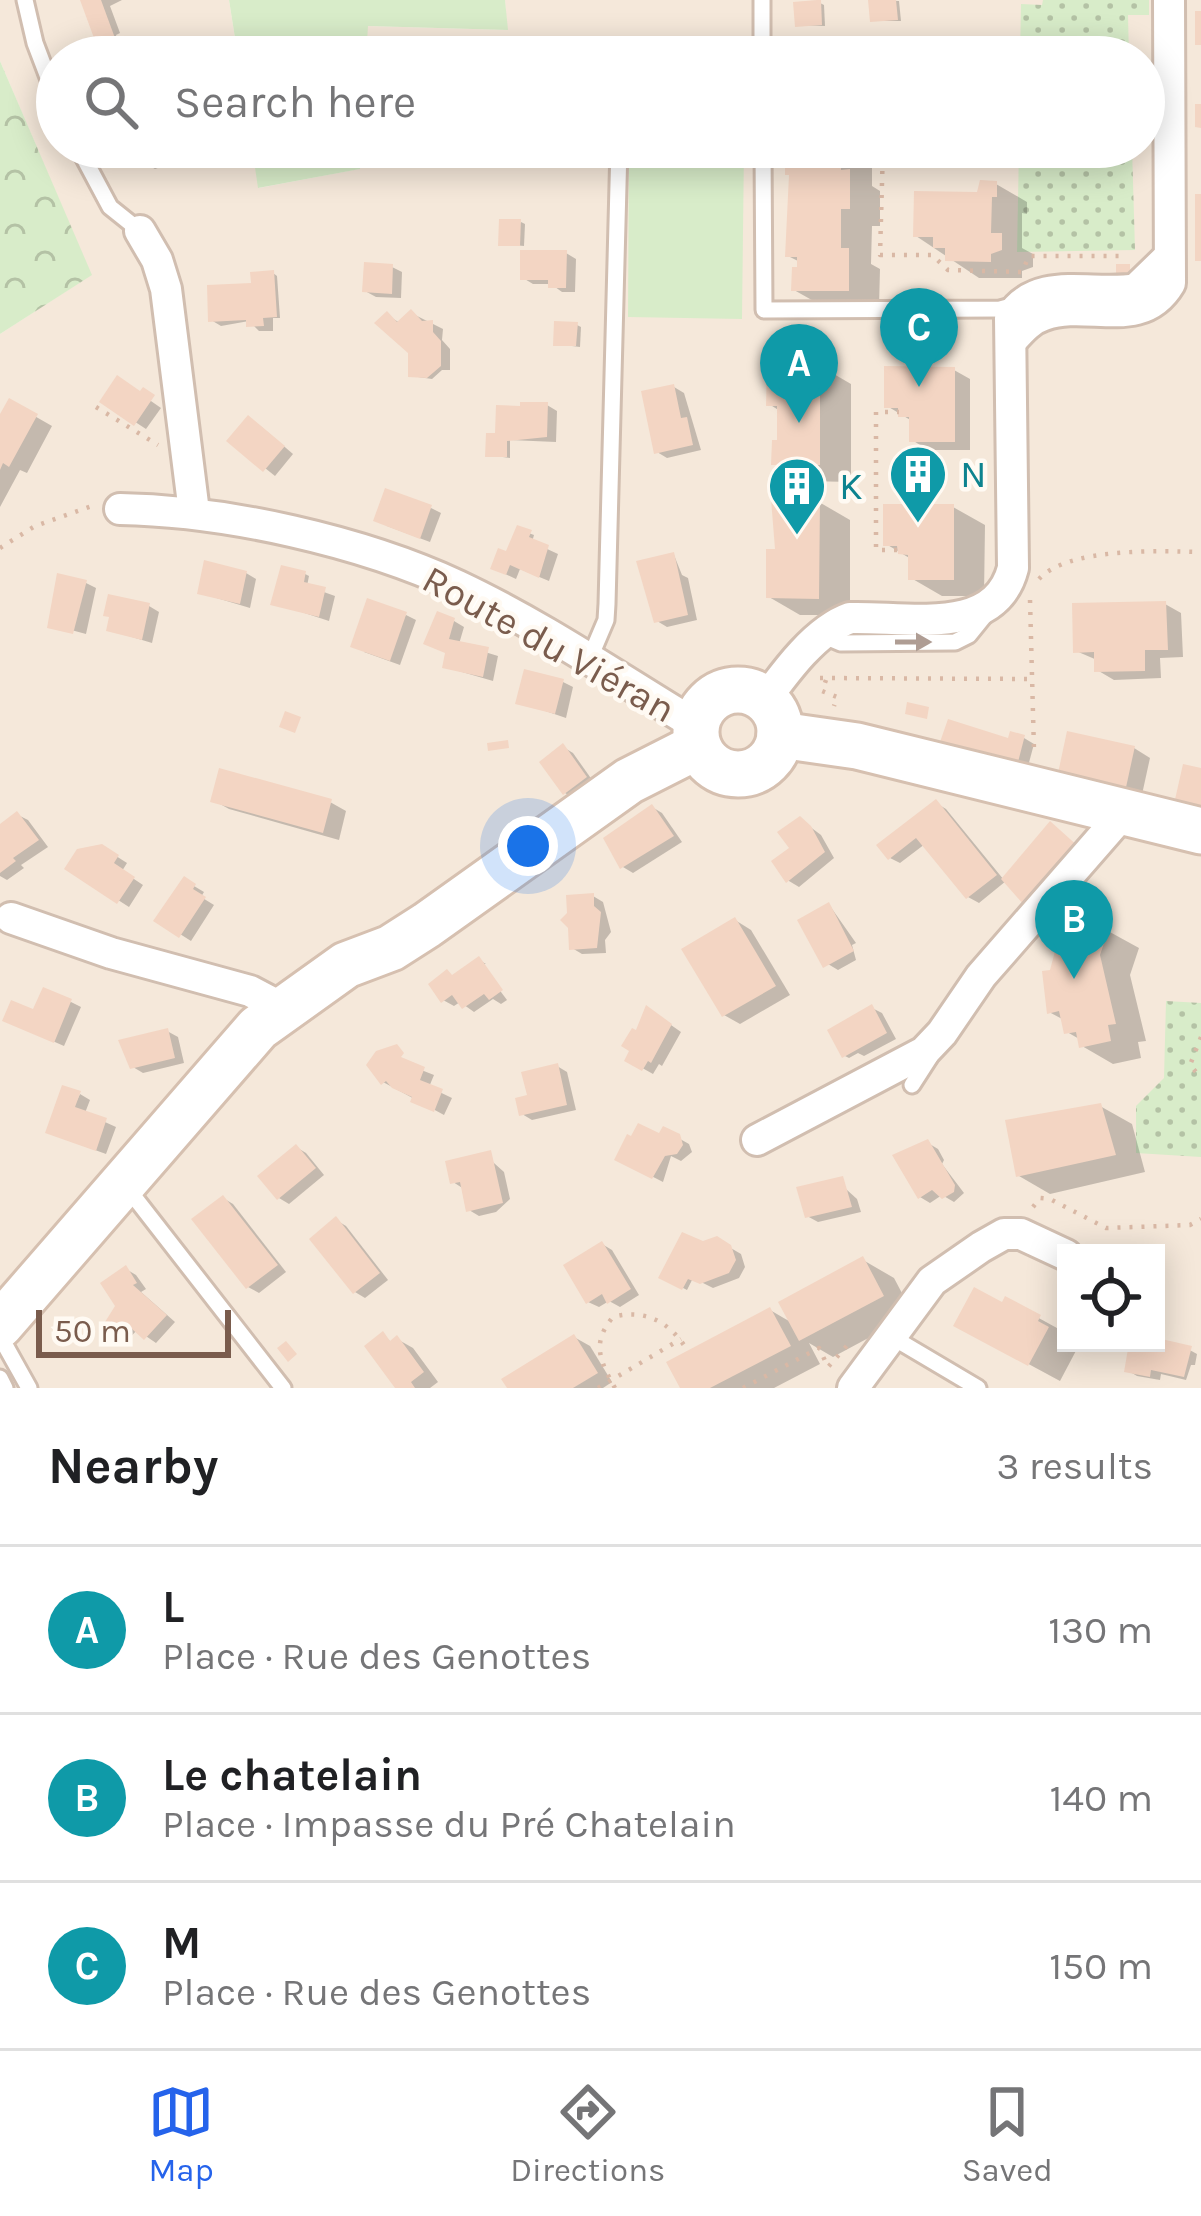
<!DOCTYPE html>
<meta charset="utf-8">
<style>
:root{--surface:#fff;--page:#f6f6f6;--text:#202124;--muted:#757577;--line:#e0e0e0;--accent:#2563eb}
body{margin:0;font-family:Karla,sans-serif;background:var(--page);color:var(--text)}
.controls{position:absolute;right:36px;bottom:36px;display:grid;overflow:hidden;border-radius:0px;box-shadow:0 6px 30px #0003}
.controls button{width:108px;height:108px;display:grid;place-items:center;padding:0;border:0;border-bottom:3px solid var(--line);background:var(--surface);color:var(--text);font:60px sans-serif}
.scale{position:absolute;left:36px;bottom:30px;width:195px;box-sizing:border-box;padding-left:12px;border:6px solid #7a5c4d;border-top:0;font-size:33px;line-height:42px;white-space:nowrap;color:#7a5c4d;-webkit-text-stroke:9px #fffaf3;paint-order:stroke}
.you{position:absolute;left:528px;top:846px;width:42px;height:42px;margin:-30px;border:9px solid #fff;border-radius:50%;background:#1a73e8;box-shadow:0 0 0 18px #1a73e833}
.badge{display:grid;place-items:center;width:78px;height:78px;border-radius:50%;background:var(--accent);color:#fff;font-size:39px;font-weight:700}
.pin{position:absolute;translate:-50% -99px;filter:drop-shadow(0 3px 6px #0008)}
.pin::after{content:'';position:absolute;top:63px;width:42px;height:36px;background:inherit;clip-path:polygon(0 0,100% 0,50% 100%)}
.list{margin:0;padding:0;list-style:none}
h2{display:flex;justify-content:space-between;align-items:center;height:156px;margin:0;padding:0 48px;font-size:51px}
h2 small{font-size:39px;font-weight:400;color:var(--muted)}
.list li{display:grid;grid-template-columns:78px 1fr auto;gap:36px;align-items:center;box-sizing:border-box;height:168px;padding:0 48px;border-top:3px solid var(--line)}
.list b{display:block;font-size:45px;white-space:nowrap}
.list p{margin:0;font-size:39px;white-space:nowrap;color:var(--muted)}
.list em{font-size:39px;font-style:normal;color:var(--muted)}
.icon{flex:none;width:66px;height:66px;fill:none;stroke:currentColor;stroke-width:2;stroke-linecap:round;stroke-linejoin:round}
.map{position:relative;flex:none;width:1201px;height:1388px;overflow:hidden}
.search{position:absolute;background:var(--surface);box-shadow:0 6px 30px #0003;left:36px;right:36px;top:36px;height:132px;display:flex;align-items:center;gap:30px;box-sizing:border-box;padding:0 42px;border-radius:66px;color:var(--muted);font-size:45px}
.sheet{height:660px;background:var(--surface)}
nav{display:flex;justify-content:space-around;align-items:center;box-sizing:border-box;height:168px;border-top:3px solid var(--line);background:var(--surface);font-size:33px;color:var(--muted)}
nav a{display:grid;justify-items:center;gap:6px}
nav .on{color:var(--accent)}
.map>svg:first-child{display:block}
</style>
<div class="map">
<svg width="1201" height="1388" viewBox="0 0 1201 1388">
<defs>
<pattern id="forest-crowns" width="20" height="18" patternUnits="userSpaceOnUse" patternTransform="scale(3)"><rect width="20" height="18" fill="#d8ecc9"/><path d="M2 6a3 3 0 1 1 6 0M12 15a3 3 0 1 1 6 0" fill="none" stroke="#b4c2a5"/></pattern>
<pattern id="park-dots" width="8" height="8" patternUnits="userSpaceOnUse" patternTransform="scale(3)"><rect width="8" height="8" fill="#d8ecc9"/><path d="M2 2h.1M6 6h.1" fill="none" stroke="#b4c2a5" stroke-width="1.8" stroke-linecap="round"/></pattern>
</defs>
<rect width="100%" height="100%" fill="#fdf6ec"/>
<path fill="#f5e8da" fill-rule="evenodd" d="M0,0H229L238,57H57V147H252L259,188L359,169L361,147H1144V57H366L367,26L507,30L505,0H1201V1388H0V334L91,275L0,61ZM1066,1253H1156V1343H1066Z"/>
<g fill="#d8ecc9">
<polygon points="229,0 505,0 508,30 368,26 366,57 238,57"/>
<polygon points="745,45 745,57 630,57 630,47"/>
<polygon points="252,147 361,147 360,169 258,188"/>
<polygon points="629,147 744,147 742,319 628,317"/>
</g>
<polygon fill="url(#forest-crowns)" points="0,61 92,275 0,334"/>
<g fill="url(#park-dots)">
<polygon points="1043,0 1149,0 1149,15 1128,15 1129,57 1020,57 1021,4 1042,5"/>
<polygon points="1019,147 1132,147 1135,250 1017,252"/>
<polygon points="1166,1001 1201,1003 1201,1157 1136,1153 1136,1106 1164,1078"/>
</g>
<g fill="#0003">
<polygon points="84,0 122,0 110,6 120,33 116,35 121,51 127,49 138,57 103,57"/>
<polygon points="871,0 899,1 901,21 873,21"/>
<polygon points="820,3 824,5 825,26 797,25"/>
<polygon points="921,52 933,52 942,57 921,57"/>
<polygon points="140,147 172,147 177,161 155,169 145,163"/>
<polygon points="788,147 872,147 872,186 880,191 880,226 872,226 871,264 880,269 879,307 826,308 794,290 800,262 788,256 792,176"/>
<polygon points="996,184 1027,202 1027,214 1022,213 1022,248 1033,254 1033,267 1022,271 1022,278 979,278 916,236"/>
<polygon points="521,222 525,224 524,246 501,244"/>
<polygon points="566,253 576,259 575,292 562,292 551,284 533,284 523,278"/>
<polygon points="392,267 402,272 401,298 376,297 365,291"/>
<polygon points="273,273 277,276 280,318 273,318 273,331 259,331 249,321 221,326 211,320"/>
<polygon points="411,313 443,329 442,340 450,349 450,370 442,370 432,379 411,376 411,352 387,315 400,323"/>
<polygon points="577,325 581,327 580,347 556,344"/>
<polygon points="820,366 851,384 851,482 806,481 774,463 780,442 780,411 769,404"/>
<polygon points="954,370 970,379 970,450 928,450 912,440 912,421 887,406"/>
<polygon points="128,385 161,408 146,429 103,401"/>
<polygon points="674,387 684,393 701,450 667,458 657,452"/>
<polygon points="10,402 52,426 27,473 20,470 0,507 0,421"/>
<polygon points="547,405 557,411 556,442 510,440 510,458 488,455"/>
<polygon points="258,424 293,454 275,476 230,440"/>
<polygon points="819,502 850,520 850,615 800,615 769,597"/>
<polygon points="953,507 985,525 984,596 942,596 911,578 911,559 886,544"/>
<polygon points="431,508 441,513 430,542 387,526"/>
<polygon points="518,529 534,535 532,542 558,554 549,581 520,569 516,579 503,573"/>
<polygon points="674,555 682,575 688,578 697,620 667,627 657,621"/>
<polygon points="246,573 256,579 250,608 200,593"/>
<polygon points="305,574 309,576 307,586 335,596 329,621 274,603"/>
<polygon points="86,583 96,588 86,634 60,627"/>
<polygon points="1165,604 1181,613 1183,657 1160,658 1161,678 1114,680 1097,670 1097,660 1076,651"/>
<polygon points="149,606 159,612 152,643 109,630"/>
<polygon points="406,615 416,620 400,665 364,652"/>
<polygon points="454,621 464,627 459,644 498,656 493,681 445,667 448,653 437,648"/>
<polygon points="563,682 573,687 566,718 519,702"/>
<polygon points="1024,738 1034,744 1027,770 954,746"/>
<polygon points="563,747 573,753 595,784 575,799 565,793"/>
<polygon points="1134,748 1150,758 1141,799 1076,786"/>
<polygon points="213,800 330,802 346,811 339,840 229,809"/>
<polygon points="936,803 946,809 1004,880 1051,825 1094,859 1006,881 979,903 968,897 925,844 900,863 890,858"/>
<polygon points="652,807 662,813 682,842 633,873 623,867"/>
<polygon points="18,815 28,820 48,847 21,865 24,868 7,880 0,876 0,828"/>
<polygon points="801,820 821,835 834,858 799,887 789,881 775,861 793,849"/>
<polygon points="102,847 127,863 122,871 143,885 129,907 68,868"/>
<polygon points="184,880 204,892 201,897 214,905 191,941 158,920"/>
<polygon points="593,896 603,902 611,932 605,940 606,953 582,954 572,948"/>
<polygon points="830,906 856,943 852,945 856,960 838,970 828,964"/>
<polygon points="735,920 751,930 790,995 740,1024 724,1015"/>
<polygon points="1108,931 1139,948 1130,975 1146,1041 1138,1042 1141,1058 1113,1064 1082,1046 1081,1040 1067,1032 1064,1020 1049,1012"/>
<polygon points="479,960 486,964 480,964 507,1000 501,1004 493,999 474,1012 460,1002 454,1006 443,1000 455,977"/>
<polygon points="71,1002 81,1007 64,1046 16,1025 35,1012"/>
<polygon points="872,1008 882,1013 896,1039 864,1056 858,1053 849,1058 845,1056"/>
<polygon points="648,1009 681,1032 662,1066 659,1064 653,1074 628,1060"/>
<polygon points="167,1031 178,1037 184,1063 143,1073 133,1067"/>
<polygon points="406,1064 434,1075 429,1087 452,1098 444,1115 383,1082"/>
<polygon points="557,1066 567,1072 576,1110 532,1120 522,1114 530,1097"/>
<polygon points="80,1094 90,1100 85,1113 116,1127 106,1154 59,1137"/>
<polygon points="1100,1106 1132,1124 1145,1172 1050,1194 1019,1176"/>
<polygon points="664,1130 689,1144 692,1152 681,1161 671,1156 663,1182 618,1159 660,1137"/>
<polygon points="928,1143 938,1149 944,1160 942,1164 964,1193 954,1202 942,1195 930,1203 920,1197"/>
<polygon points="296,1147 306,1153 324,1175 289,1204 279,1198"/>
<polygon points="485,1155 504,1172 510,1199 496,1212 479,1216 469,1210 464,1189 453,1182"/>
<polygon points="837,1181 857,1199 861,1212 818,1222 807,1216"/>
<polygon points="223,1198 233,1204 286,1272 259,1293 248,1287"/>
<polygon points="336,1220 346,1226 388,1280 365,1298 355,1292"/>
<polygon points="717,1240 741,1254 745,1267 739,1278 713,1288 693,1278 687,1290 662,1277 712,1250"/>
<polygon points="602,1244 612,1250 639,1295 620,1307 609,1301 599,1307 588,1302"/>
<polygon points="863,1260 894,1278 913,1314 833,1357 809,1343 820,1364 774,1388 683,1388 770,1310 794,1324"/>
<polygon points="126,1269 136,1275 146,1289 141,1292 175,1322 156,1343 137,1330 125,1343 121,1341 118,1313"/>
<polygon points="1006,1300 1066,1333 1066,1343 1078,1347 1060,1381 988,1342"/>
<polygon points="383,1335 392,1343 397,1339 413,1348 438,1382 430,1388 399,1388"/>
<polygon points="574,1337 590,1346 612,1382 603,1388 510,1388"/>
<polygon points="1132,1343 1157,1349 1186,1348 1197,1354 1195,1365 1191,1365 1186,1380 1161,1374 1160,1380 1137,1376 1127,1370"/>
</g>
<g fill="#f3d5c3">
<polygon points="80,0 101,0 119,49 128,45 132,57 101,57"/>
<polygon points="817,0 821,0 822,25 795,27 793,2"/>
<polygon points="868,0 896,0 898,20 870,22"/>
<rect x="1195" y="11" width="6" height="34"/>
<rect x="981" y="49" width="17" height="8"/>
<polygon points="1195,104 1201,104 1201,128 1195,127"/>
<polygon points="137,147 166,147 169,156 143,165"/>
<polygon points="785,147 841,147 841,170 850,169 850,209 841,209 841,248 849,248 849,291 791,291 792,267 797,267 797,257 785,257 789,175 785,175"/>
<polygon points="980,180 997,181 997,197 992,197 991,233 1002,233 1002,250 991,254 991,262 945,261 945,248 933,248 933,237 913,237 914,191 977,192"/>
<rect x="1195" y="194" width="6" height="67"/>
<polygon points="499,219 521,219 520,246 498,246"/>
<polygon points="520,250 567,250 566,288 548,288 548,280 520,280"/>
<polygon points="364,262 393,264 392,294 362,292"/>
<rect x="1116" y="264" width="14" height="10"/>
<polygon points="274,270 277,317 263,318 264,326 246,327 246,320 208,322 207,285 251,283 250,272"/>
<polygon points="411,309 422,321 433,320 433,332 441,341 441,366 427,378 408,377 408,353 374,323 387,311 397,322"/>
<polygon points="554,321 578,322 576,346 553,346"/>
<polygon points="767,363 820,363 820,465 771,465 772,440 777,440 777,406 766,406"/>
<polygon points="884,366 955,367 955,442 909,442 909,417 898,417 898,408 884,408"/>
<polygon points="117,375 140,391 143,387 155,395 134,426 99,402"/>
<polygon points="674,384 681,418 687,417 693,445 654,454 641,391"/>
<polygon points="9,398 38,414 9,467 3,463 0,470 0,414"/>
<polygon points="520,402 548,402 547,437 507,441 507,457 485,457 486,433 495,433 496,405 520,406"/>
<polygon points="248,415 285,446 263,472 226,441"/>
<polygon points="385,488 432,505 420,539 373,521"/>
<polygon points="771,499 820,499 819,599 766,598 766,549 775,549"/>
<polygon points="883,504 954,504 954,580 908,580 908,555 898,554 897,546 883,546"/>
<polygon points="517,525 532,530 529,537 549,545 539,578 510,565 506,575 490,569 498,548 506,551"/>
<polygon points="674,552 688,615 654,623 636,561"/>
<polygon points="204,560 247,571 240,604 197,594"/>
<polygon points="281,565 306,571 304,582 326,587 319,617 270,605"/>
<polygon points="57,573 87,580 73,634 47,628"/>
<polygon points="108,594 150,603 142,640 106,631 109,617 103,616"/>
<polygon points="367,598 407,612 390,661 350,647"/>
<polygon points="1166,601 1168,650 1145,650 1145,671 1094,672 1094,652 1073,653 1072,603"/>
<polygon points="437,611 455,618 449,639 489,647 483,677 442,668 445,653 423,644"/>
<polygon points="524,669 564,679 555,714 515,704"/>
<polygon points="907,702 929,707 927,719 905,714"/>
<polygon points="285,711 301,717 295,733 279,727"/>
<polygon points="948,719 1008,738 1010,731 1025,735 1017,766 940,742"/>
<polygon points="1067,731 1135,746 1125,792 1057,778"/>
<polygon points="508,740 509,748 488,751 487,743"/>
<polygon points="563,743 587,777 563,795 539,762"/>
<polygon points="1183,764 1201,768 1201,811 1174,804"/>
<polygon points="219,768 332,799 323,833 210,802"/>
<polygon points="936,799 997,875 966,899 916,838 888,860 876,845"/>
<polygon points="652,804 674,836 620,869 603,838"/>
<polygon points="17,811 39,840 13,858 16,861 0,873 0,824"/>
<polygon points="800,816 811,826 825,852 786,883 771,861 789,848 777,832"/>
<polygon points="1050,821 1080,848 1024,905 1001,879"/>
<polygon points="102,844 119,855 114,863 135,877 117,904 64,869 77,849"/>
<polygon points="184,876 196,884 193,889 206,897 179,938 153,921"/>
<polygon points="594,893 594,906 601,912 597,948 569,950 568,928 560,920 567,913 566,895"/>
<polygon points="829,902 854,951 823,968 797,920"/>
<polygon points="1065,914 1109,928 1100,955 1116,1024 1108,1025 1111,1041 1079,1048 1076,1032 1064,1034 1059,1011 1047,1014 1042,971 1050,970"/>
<polygon points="735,917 776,986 722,1017 681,949"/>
<polygon points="479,956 503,990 489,1000 484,994 462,1009 452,995 441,1003 428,984 447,969 452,975"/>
<polygon points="43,987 72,999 54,1043 2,1021 11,1000 33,1009"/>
<polygon points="872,1004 887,1033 842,1058 827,1030"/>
<polygon points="646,1005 672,1024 651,1063 648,1061 642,1071 624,1061 629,1051 621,1046 632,1028 636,1030"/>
<polygon points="168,1028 175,1058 130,1069 118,1040"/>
<polygon points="397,1044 404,1053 401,1057 425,1067 420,1080 443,1089 434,1112 410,1102 412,1097 392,1088 386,1081 381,1085 366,1065 376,1051"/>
<polygon points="558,1063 567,1105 519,1116 515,1098 527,1095 521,1072"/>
<polygon points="62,1085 81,1091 75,1107 107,1118 96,1151 45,1133"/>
<polygon points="1101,1103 1116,1155 1016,1177 1005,1120"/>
<polygon points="638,1123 659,1133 663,1126 680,1134 683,1145 677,1154 665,1156 652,1179 614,1160 627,1134 631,1136"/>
<polygon points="928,1139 955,1185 954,1192 942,1199 932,1190 918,1199 892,1155"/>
<polygon points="296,1144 316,1168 277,1200 257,1176"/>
<polygon points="491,1150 503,1203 466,1212 460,1182 450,1184 445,1161"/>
<polygon points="843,1176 852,1207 805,1218 796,1187"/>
<polygon points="223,1195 278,1265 246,1289 191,1219"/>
<polygon points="336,1216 380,1273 353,1294 309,1239"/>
<polygon points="682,1232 703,1241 717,1236 731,1245 736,1260 729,1273 700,1284 688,1279 682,1290 658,1278"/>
<polygon points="602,1241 631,1289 607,1304 602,1294 586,1304 563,1265"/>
<polygon points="863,1256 884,1296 799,1341 778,1302"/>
<polygon points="126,1265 137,1283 133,1285 167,1315 144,1340 132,1329 119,1344 105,1322 115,1306 100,1283"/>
<polygon points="974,1287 1002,1302 1005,1296 1041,1315 1038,1321 1049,1327 1028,1366 953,1326"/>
<polygon points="770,1307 791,1346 710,1388 680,1388 666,1362"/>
<polygon points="383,1331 390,1341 397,1335 424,1372 411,1382 415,1388 395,1388 364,1346"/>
<polygon points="574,1334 598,1373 573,1388 507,1388 501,1379"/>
<polygon points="1157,1338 1192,1346 1184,1377 1151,1370 1150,1377 1124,1372 1129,1343 1155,1346"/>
<polygon points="286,1341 297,1354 288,1362 277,1348"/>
</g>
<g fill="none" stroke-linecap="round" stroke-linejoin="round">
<defs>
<g id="lane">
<polyline points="25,0 35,43 57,101"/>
<polyline points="762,0 762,57"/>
<polyline points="78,147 110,207 140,231"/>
<polyline points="763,147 764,310 1000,309 1015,305"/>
<polyline points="822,635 841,643 955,642 969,635 986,614"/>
<polyline points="589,660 606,620 607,604 619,147"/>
<polyline points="912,1085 930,1057"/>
<polyline points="125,1185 283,1388"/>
<polyline points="0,1336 29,1388"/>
<polyline points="892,1337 978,1388"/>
<polyline points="0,1378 5,1388"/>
</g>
<g id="street">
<polyline points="140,231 157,260 166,289 194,512"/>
<path d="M1013,339C1022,329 1031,319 1044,315C1088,299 1141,332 1170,283L1169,0"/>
<path d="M120,509C227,511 361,541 458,586C541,625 618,678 696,725"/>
<path d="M765,700C786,671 816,630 850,618C906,616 995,638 1013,568L1010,318C1037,274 1093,297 1136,289L1169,257"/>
<polyline points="11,918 111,953 250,991 284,1009"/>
<polyline points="757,1140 924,1052 942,1033 981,976 1126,810"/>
<polyline points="853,1388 932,1281 981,1247 1004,1234 1021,1234 1066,1255"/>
</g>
<g id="secondary">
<circle cx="738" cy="732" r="42"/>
<polyline points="780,735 857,746 1201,831"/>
<polyline points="0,1325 258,1028 346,965 391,948 427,925 629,781 698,746"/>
</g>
</defs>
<use href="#lane" stroke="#d1beb0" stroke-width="21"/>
<use href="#street" stroke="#d1beb0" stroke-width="36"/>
<use href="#secondary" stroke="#d6c0b0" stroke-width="51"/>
<g stroke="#d9b8a5" stroke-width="4.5" stroke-dasharray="3 9" stroke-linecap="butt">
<polyline points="883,147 880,255 932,255 948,270 1022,272 1029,256 1127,256"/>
<polyline points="96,407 158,445"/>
<polyline points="0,548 35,526 92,506"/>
<polyline points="897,550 876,550 876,412 899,412"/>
<path d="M1039,579C1069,547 1159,551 1201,552"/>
<polyline points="1030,600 1034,751"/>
<polyline points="820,678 1030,679"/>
<polyline points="826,680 822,691 837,697 834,706"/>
<polyline points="1201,1037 1190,1065 1201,1078"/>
<polyline points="1033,1207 1040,1198 1050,1199 1106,1228 1190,1225 1201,1219"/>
<polyline points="598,1388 681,1339"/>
<path d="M615,1388C600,1361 591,1343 613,1317C645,1308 671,1323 687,1350"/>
<polyline points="743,1388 819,1348 828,1367 851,1341"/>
</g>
<use href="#lane" stroke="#fff" stroke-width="15"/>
<use href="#street" stroke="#fff" stroke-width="30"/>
<use href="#secondary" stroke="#fff" stroke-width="45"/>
</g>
<defs><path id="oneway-solid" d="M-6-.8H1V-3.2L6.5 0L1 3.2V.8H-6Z" transform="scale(3)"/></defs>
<use fill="#af9d94" href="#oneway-solid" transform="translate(913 642)"/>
<defs>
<symbol id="building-pin" viewBox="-11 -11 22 30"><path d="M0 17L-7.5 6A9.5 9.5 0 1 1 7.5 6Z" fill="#0f9aa8" stroke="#fffaf3"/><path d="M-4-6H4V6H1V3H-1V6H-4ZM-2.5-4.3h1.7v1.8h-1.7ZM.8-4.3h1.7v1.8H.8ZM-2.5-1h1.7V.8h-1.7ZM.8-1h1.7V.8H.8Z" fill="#fff"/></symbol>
</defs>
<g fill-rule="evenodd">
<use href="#building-pin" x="885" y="441" width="66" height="90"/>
<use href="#building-pin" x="764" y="453" width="66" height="90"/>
</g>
<g text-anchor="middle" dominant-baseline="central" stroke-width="9" stroke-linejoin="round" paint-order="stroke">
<g font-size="39" fill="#0d838f" stroke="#fffaf3" text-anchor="start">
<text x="960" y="474">N</text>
<text x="839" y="486">K</text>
</g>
<g font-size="39" fill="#7a5c4d" stroke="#fffaf3">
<text transform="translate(549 644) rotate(29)">Route du Viéran</text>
</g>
</g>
</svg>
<div class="controls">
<button><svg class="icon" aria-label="locate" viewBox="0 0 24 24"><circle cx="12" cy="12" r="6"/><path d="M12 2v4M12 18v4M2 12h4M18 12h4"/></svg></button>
</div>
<div class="scale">50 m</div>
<div class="you"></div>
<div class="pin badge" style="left:799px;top:423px;background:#0f9aa8">A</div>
<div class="pin badge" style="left:1074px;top:979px;background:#0f9aa8">B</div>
<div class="pin badge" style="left:919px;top:387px;background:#0f9aa8">C</div>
<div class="search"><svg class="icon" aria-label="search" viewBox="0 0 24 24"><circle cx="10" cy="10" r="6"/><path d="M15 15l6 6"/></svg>Search here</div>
</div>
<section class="sheet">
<h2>Nearby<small>3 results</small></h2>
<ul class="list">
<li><span class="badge" style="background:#0f9aa8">A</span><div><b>L</b><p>Place · Rue des Genottes</p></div><em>130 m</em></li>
<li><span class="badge" style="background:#0f9aa8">B</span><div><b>Le chatelain</b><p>Place · Impasse du Pré Chatelain</p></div><em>140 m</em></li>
<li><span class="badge" style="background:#0f9aa8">C</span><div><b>M</b><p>Place · Rue des Genottes</p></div><em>150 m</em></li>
</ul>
</section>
<nav>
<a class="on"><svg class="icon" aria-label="map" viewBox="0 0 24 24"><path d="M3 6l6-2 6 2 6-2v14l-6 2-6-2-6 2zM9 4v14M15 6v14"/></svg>Map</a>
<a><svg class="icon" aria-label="directions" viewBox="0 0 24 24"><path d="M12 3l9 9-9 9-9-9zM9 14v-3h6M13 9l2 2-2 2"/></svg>Directions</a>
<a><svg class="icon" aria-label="saved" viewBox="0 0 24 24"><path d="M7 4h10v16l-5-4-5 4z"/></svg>Saved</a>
</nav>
